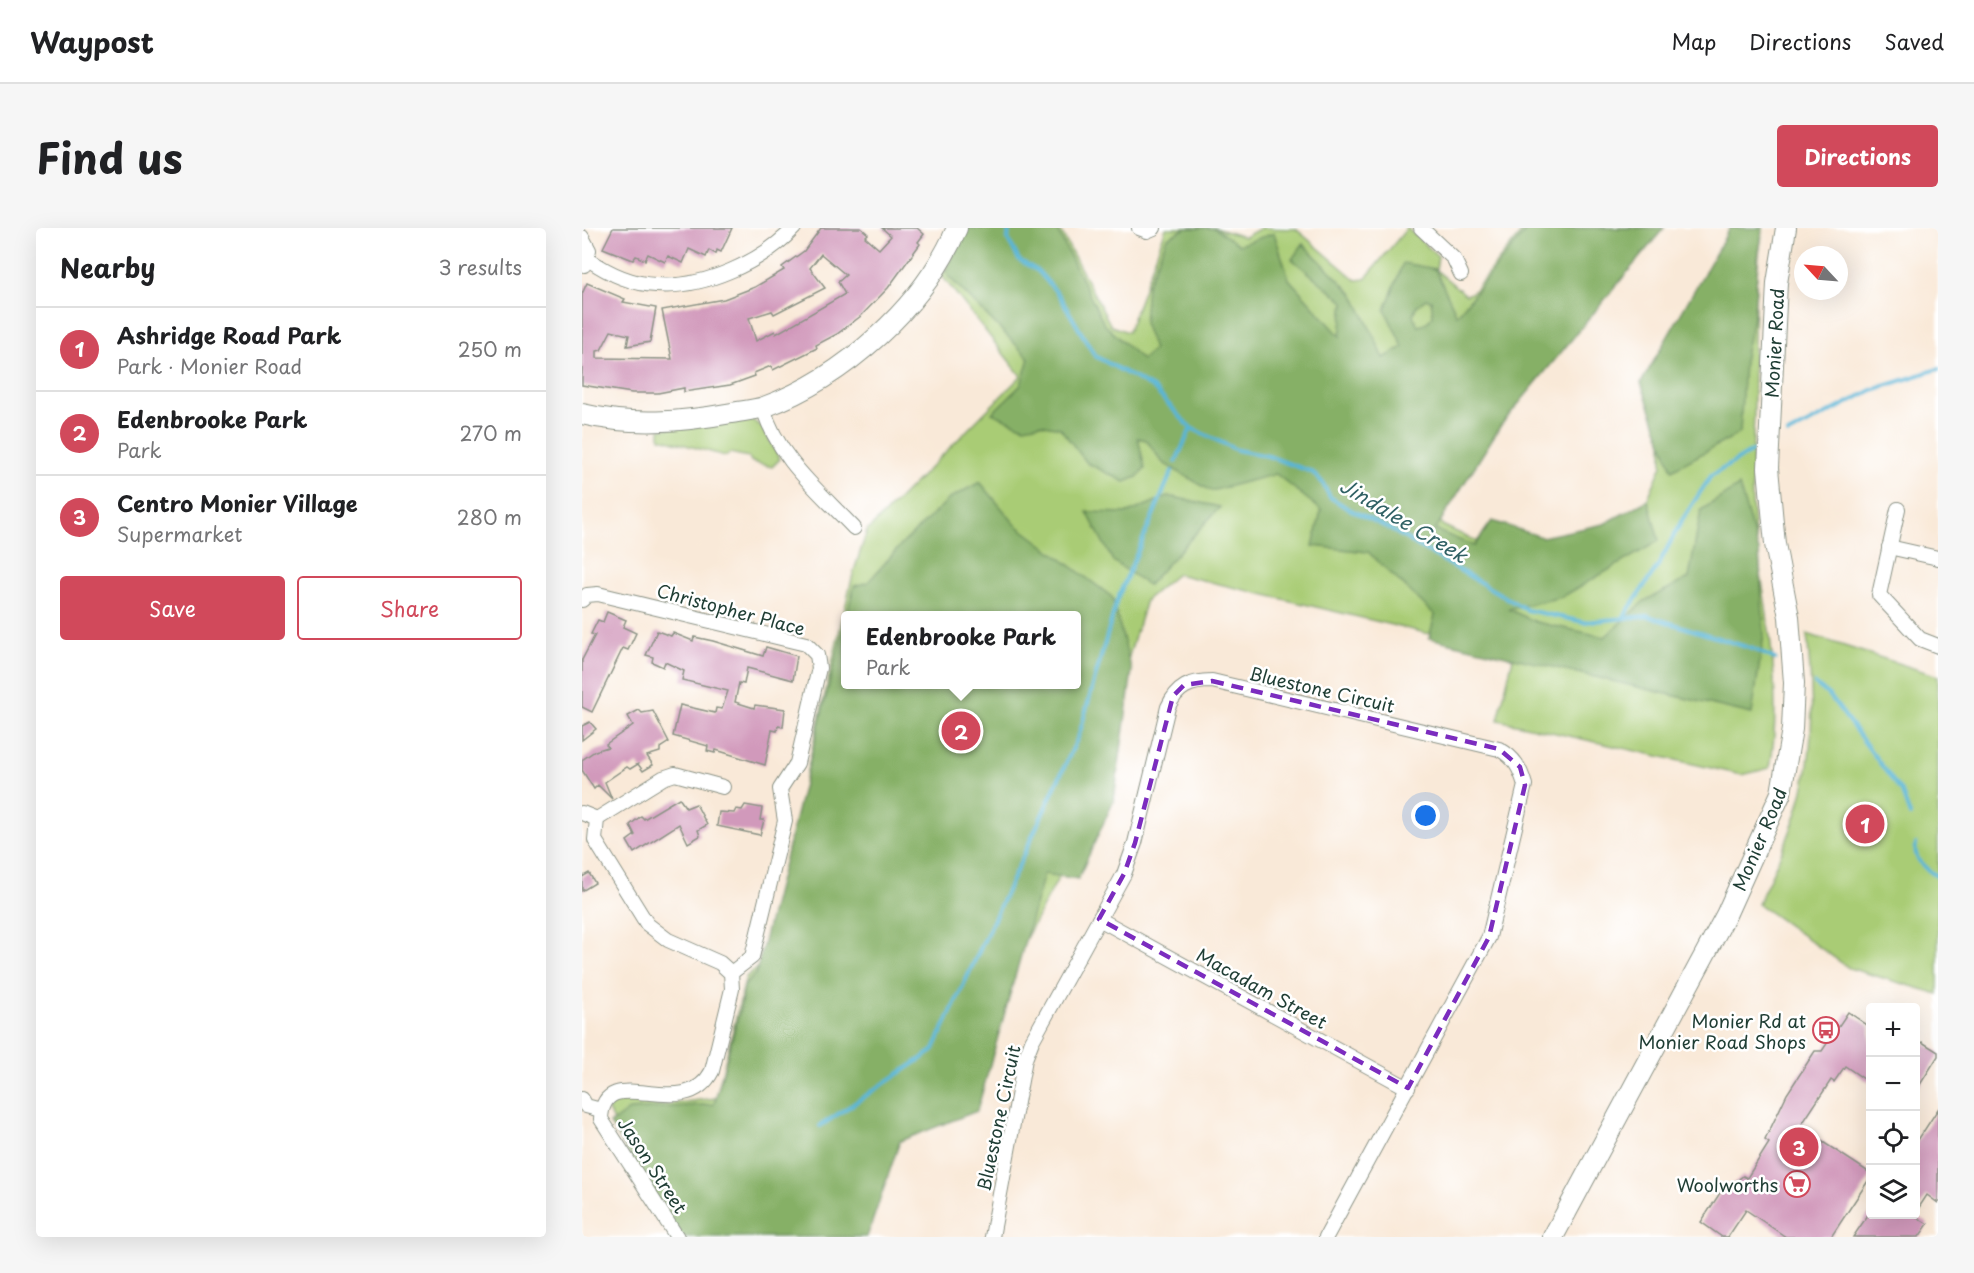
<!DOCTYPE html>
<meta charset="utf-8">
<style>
:root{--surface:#fff;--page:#f6f6f6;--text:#202124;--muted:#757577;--line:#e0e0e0;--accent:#d1495b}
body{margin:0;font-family:"Playpen Sans",sans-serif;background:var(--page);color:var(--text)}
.controls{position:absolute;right:18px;bottom:18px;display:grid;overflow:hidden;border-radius:6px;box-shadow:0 6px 24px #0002}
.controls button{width:54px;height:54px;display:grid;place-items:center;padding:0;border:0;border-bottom:2px solid var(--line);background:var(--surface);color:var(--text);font:30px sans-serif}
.compass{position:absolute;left:1212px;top:18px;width:54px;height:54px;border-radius:50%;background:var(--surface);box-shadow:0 6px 24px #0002;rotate:296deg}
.you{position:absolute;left:844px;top:588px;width:21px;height:21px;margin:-15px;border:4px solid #fff;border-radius:50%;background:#1a73e8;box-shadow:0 0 0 9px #1a73e833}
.badge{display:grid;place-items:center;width:39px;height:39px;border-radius:50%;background:var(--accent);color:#fff;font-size:20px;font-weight:700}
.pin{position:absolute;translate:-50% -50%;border:3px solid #fff;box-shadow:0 2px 6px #0006}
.popup{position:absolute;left:259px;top:383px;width:240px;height:78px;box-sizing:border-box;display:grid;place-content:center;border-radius:6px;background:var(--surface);filter:drop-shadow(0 2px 4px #0005);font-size:20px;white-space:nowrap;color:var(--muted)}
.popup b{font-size:22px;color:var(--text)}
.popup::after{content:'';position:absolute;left:50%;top:100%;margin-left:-12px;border:12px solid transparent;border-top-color:var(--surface)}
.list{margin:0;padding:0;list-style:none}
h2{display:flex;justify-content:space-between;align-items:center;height:78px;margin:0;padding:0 24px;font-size:26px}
h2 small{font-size:20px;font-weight:400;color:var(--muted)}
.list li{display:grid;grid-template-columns:39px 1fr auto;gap:18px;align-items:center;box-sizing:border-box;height:84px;padding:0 24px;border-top:2px solid var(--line)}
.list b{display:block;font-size:22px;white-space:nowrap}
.list p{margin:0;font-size:20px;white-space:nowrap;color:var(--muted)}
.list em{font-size:20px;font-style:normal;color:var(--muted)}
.actions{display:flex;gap:12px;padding:18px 24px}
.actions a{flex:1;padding:14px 0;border:2px solid var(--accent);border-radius:6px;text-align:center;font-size:21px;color:var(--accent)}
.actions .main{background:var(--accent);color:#fff}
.icon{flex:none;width:33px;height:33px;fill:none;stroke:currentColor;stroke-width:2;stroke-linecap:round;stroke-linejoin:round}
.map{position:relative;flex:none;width:1356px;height:1009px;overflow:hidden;border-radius:6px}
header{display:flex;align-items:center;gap:36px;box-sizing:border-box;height:84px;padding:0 30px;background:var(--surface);border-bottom:2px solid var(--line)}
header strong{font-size:28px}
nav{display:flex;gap:33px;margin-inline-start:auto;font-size:21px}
.intro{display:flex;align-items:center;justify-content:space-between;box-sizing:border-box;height:144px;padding:0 36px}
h1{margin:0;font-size:42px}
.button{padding:15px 27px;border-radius:6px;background:var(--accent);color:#fff;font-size:21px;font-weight:700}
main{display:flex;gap:36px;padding:0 36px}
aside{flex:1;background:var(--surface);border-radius:6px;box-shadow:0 6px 24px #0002}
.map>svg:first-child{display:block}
</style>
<header>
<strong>Waypost</strong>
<nav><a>Map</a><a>Directions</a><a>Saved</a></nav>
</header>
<div class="intro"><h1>Find us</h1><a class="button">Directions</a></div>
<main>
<aside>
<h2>Nearby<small>3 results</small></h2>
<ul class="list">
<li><span class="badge">1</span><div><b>Ashridge Road Park</b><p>Park · Monier Road</p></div><em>250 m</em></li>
<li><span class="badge">2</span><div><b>Edenbrooke Park</b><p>Park</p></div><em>270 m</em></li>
<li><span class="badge">3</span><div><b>Centro Monier Village</b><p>Supermarket</p></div><em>280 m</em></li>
</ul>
<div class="actions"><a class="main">Save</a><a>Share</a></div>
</aside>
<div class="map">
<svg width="1356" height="1009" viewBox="0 0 1356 1009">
<rect width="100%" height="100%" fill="#fff"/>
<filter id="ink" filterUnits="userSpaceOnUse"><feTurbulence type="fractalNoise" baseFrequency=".0167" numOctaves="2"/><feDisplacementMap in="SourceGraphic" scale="12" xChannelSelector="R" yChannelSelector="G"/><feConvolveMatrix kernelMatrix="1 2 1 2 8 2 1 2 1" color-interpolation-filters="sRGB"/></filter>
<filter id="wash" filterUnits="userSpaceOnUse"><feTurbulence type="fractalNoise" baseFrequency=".008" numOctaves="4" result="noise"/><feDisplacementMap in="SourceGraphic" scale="24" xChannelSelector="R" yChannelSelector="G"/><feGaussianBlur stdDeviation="1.35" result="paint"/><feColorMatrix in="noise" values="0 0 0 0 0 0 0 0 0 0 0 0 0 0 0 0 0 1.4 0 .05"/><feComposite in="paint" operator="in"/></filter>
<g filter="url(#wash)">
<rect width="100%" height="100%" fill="#f9e9d8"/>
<g fill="#a9cc75" stroke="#648454" stroke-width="1.5" fill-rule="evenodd">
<path d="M386,0H477L529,98L546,104L584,0H633L662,9L679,0L714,1L774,52L783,51L825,0L856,28L854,42L884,67L891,64L943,0H1065L852,266L860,297L898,315L956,327L1061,282L1080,237V200L1181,0C1170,61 1172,124 1172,186C1171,219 1168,254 1171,287C1180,372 1203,454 1188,540L1160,547L916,492L932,426L595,346L564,372L485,634L435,727L102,1009L26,883L29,874L44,869L77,877L134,870L164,749L180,735L271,346L285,303L439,148L360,48ZM264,388H494V456H264Z"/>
<polygon points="169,191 180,199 198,231 190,239 170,234 166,229 148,225 143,228 78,210 78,201"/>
<path d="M1225,406L1356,448V766L1267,740L1176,676C1192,641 1211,604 1220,566C1234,513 1230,460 1225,406Z"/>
</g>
<g fill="#86b066" stroke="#52764d" stroke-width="1.5" fill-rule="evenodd">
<path d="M386,0H474L522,96L560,132L572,121L562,95L565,58L585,10L604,0H632L657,17L692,5L707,51L758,108L762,74L710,31L721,16L772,67L802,130L821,119L803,82L821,35L853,41L875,87L946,0H1082L919,197L853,302L892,318L910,293L960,309L1022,296L1066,272L1077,313L980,369L926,381L954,394L1023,409L1062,373L1107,350L1119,282L1157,258L1177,323L1182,406L1170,486L847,410L853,387L786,324L731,318L739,282L694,246L629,263L581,235L564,212L556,210L563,241L555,249L543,254L505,235L478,200L458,196L442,199L410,185L439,157L447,130L366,48L364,41ZM844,71L849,72L851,88L843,96L836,98L831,87L834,79Z"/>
<polygon points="1148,0 1181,0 1176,30 1172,85 1162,133 1158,205 1090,242 1059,155"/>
<polygon points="398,254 433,296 530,369 550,443 532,572 496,651 462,646 395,883 318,913 285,1009 97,1009 28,896 47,882 132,876 158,782 162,758 174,745 263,394 264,456 494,456 494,388 265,387 272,358 286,354 318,318 368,270"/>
<polygon points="586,268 638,279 566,357 531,333 505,284 546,285"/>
</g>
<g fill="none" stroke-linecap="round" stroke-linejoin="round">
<g stroke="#59b6d7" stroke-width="4">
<polyline points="427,0 426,11 437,32 456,43 477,67 513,128 571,160 609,200 655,222 686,228 730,244 740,254 748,269 765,280 806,300 945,382 1002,394 1066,388 1171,421 1193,431"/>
<polyline points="1206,206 1290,162 1356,141"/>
<polyline points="594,233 609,200"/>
<polyline points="1041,390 1077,336 1100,292 1129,248 1170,223"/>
<polyline points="1233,456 1248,468 1320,565 1328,587"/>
<path d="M1334,616C1330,631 1344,641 1356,649"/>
<polyline points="238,898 351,823 497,507 535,372 590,243"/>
</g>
</g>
<g id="blocks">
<g fill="#d199bb" fill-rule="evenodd">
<polygon points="31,0 150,0 139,24 135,22 134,26 127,22 124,29 107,21 101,35 86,28 83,34 66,26 63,32 54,28 51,32 21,20"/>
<path d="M239,0H279L286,6L283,9L297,21L309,8L300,0H335L342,6L336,14L338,16L306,60L279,88L255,106L234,117L235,120L191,142L189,138L172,145L173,148L148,157L102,164V160L76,165H50L0,157V66L5,55L43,71L41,74L74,80L68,114L45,118L47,107L29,103L19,122L15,123V130L90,131L80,82L142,71L173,59L202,42L200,39L222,23ZM239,26L264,47L256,54L263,66L194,106L193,103L174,113L167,90L190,83L192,86L243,60L228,40Z"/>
<polygon points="25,384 44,392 41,399 54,405 46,422 41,420 10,484 0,479 0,432 13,407 9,406 16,392 21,394"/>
<polygon points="75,403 89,408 91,405 111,413 112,409 131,413 181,428 184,419 215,428 211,452 165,440 162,456 157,455 153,474 172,480 173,477 203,481 201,499 196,498 195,503 190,502 183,537 134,522 133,525 125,523 126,518 91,508 98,477 133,485 134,480 140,481 146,463 100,452 102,443 83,434 81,439 70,434 71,429 64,427"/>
<polygon points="57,482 60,485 71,483 87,514 78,520 78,524 65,528 71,537 61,543 56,536 48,541 45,539 23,554 30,571 16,557 12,561 0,542 0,532 13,523 26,519 24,516 51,497 46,488"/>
<polygon points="8,494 14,501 0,512 0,498"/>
<polygon points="97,570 104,580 114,576 125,597 116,602 118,608 106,615 97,596 52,625 45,613 53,607 48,597 59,588 62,591"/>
<polygon points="163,577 180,580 178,592 182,592 178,607 135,598 137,584 152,585 154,581 160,582"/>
<polygon points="7,645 13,655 0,663 0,649"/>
<polygon points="1266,784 1288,799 1288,855 1263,838 1252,854 1249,852 1218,899 1288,945 1288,950 1249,1009 1204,1009 1164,982 1146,1009 1140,1009 1119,994 1138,965 1161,948 1165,950 1187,915 1183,912 1205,866 1233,823 1240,823"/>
<polygon points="1340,814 1356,824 1356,828 1334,863 1334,823"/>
<polygon points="1356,881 1356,975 1345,967 1334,984 1334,915"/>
<polygon points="1286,987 1331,987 1346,996 1337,1009 1271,1009"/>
</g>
</g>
</g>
<g filter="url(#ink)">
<use href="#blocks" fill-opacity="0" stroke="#8c9386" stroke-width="1.5"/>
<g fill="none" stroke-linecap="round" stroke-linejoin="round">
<defs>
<g id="street">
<polyline points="557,0 565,3 572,0"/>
<polyline points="839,0 872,31 879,46"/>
<polyline points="0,9 7,22 2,37"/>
<path d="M6,31C26,45 49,56 74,57C121,61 180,34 212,0"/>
<path d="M181,179C195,230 237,263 272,300"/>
<polyline points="1316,281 1297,367 1338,411 1356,418"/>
<polyline points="1307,319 1356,330"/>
<polyline points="0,372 5,367 16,366 224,416 235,427 237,440 215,535 198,561 203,593 170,729 149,745"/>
<path d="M0,585L15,591L13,612L65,696L86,712L138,735L149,745L150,761L130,843C102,898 21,830 19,891L95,1009"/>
<polyline points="15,591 81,550 93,546 141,559"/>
<polyline points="517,691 826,860"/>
<polyline points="0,871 4,878 19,882"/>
<path d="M410,1009L443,831L450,813L542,646L553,615L586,479C595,459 608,453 630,453L917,521C933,530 938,540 943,557L907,709L744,1009"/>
</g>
<g id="secondary">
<path d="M0,186C50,198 100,194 150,185C160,183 172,182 182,179C262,150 342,78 375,0"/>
<polyline points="971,1009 1144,687 1199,565 1210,501 1212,455 1207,389 1193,316 1186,240 1195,55 1204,0"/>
</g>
</defs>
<use href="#street" stroke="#8c9386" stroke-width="16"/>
<use href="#secondary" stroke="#8c9386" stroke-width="22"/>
<use href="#street" stroke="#fff" stroke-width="14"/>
<use href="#secondary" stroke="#fff" stroke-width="20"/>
</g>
</g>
<path fill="none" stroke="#7b2cbf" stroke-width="4.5" stroke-dasharray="12 8" stroke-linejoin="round" d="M630,453L917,521L938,539L943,557L907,709L826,860L517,691L542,646L553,615L591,468L602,457Z"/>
<defs>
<symbol id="bus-ring" viewBox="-11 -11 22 22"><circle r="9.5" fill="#fff" stroke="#d1495b" stroke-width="1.5"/><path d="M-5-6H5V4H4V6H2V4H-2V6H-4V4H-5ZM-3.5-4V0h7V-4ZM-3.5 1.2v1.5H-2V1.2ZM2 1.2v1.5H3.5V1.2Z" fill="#d1495b"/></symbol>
<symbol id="supermarket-ring" viewBox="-11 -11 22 22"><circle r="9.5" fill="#fff" stroke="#d1495b" stroke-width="1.5"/><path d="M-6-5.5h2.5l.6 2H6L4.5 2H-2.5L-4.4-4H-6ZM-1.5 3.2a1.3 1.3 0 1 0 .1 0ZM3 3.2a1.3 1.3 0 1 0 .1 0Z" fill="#d1495b"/></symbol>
</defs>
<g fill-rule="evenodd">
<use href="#bus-ring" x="1229" y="787" width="30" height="30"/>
<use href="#supermarket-ring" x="1200" y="941" width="30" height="30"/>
</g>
<g text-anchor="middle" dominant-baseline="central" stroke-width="5" stroke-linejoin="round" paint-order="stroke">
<g font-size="18" fill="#1f3d34" stroke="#fff">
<text transform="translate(1192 115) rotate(-87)">Monier Road</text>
<text transform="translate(149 381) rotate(15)">Christopher Place</text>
<text transform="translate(740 461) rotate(13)">Bluestone Circuit</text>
<text transform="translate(1177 611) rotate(-67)">Monier Road</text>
<text transform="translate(680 760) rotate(29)">Macadam Street</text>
<text transform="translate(416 890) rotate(-78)">Bluestone Circuit</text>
<text transform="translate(71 937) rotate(57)">Jason Street</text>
</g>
<g font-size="18" fill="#1f3d34" stroke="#fff" text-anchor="end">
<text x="1224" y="792">Monier Rd at<tspan x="1224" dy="21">Monier Road Shops</tspan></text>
<text x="1196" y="956">Woolworths</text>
</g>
<g font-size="20" font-style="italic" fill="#306165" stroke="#fff">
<text transform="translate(822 292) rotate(31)">Jindalee Creek</text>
</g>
</g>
</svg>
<div class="controls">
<button>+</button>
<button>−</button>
<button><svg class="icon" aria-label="locate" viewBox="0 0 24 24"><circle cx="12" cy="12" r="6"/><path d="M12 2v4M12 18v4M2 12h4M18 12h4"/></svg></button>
<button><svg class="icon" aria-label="layers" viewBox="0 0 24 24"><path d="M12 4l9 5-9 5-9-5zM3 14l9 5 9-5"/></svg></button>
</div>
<svg class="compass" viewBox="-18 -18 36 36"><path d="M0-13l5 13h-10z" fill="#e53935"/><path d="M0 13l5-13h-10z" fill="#757577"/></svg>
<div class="you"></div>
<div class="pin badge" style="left:1283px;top:596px">1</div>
<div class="pin badge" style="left:379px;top:503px">2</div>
<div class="popup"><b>Edenbrooke Park</b>Park</div>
<div class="pin badge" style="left:1217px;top:919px">3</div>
</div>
</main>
